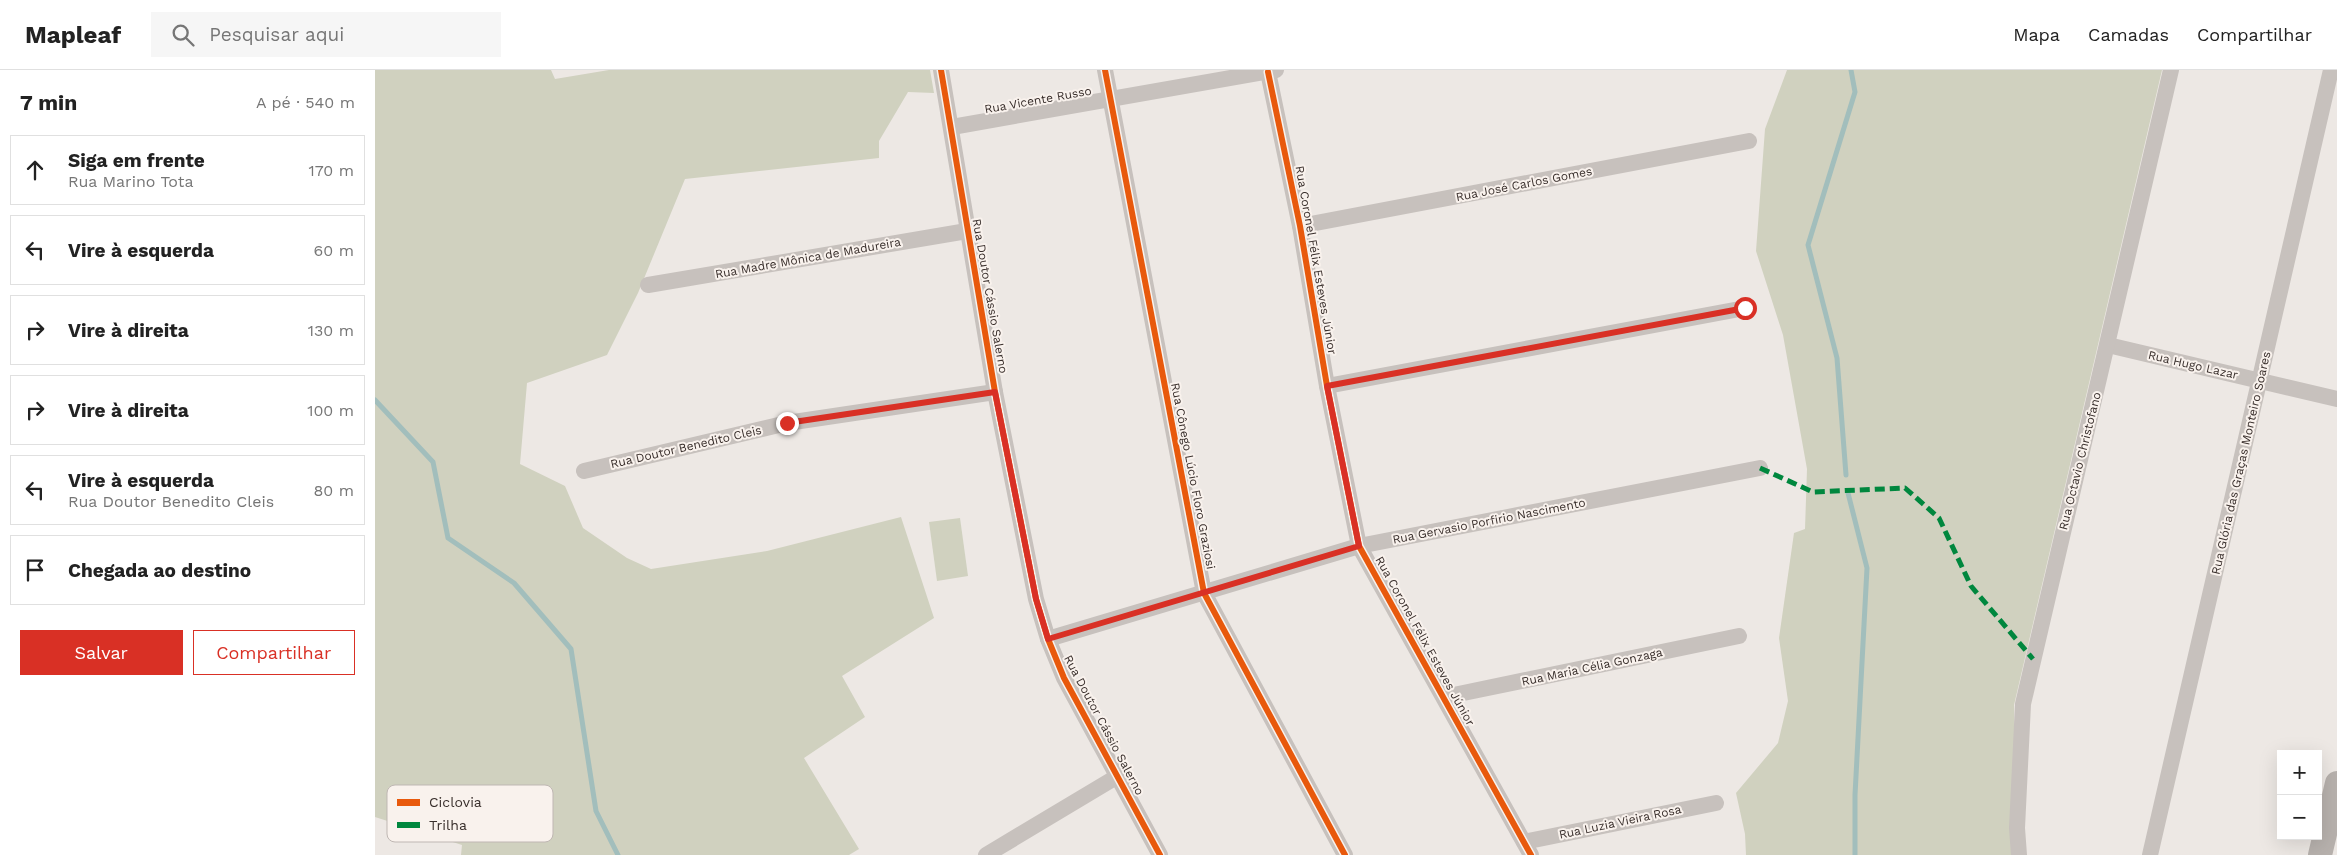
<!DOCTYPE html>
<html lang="pt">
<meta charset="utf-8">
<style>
:root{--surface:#fff;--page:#f6f6f6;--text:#222;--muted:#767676;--line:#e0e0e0;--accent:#d93025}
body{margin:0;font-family:"Work Sans",sans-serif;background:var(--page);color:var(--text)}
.controls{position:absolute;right:15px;bottom:15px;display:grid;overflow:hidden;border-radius:0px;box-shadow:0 5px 20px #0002}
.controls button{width:45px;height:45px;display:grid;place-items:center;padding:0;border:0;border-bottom:1px solid var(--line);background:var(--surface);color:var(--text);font:25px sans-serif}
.stop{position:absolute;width:15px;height:15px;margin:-11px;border:4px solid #d93025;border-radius:50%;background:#fff}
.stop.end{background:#d93025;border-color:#fff;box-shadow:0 1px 5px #0008}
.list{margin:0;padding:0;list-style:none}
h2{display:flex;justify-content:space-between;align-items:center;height:65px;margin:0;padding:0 20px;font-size:21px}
h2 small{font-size:16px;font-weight:400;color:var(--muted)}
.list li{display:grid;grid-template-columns:32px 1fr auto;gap:15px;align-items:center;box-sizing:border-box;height:70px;margin:0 10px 10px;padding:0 10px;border:1px solid var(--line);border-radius:0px}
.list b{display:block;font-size:19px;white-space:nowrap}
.list p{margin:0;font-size:16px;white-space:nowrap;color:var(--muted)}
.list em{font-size:16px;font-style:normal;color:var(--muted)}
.actions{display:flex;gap:10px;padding:15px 20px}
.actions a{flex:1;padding:11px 0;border:1px solid var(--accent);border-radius:0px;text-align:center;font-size:18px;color:var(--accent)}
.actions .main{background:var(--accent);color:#fff}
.icon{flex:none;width:28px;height:28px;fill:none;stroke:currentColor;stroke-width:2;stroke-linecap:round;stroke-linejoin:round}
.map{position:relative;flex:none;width:1962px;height:785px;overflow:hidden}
header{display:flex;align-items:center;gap:30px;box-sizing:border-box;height:70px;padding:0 25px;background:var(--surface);border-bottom:1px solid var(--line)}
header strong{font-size:24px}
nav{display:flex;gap:28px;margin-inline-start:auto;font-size:18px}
.search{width:350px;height:45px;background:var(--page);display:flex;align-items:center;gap:12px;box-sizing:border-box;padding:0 18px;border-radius:0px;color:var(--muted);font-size:19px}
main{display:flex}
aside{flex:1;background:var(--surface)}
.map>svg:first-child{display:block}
</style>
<header>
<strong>Mapleaf</strong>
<div class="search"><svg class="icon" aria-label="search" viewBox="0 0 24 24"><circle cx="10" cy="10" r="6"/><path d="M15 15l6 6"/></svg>Pesquisar aqui</div>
<nav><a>Mapa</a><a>Camadas</a><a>Compartilhar</a></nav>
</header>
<main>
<aside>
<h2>7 min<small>A pé · 540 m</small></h2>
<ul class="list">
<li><svg class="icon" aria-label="ahead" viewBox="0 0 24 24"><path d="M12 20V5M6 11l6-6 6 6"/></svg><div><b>Siga em frente</b><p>Rua Marino Tota</p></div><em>170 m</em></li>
<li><svg class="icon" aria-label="left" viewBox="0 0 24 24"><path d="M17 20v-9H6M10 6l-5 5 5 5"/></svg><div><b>Vire à esquerda</b></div><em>60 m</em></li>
<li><svg class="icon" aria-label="right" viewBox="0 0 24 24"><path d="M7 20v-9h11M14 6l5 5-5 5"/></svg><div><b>Vire à direita</b></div><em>130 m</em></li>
<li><svg class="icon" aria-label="right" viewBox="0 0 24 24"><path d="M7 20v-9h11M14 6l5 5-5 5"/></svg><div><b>Vire à direita</b></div><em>100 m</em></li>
<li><svg class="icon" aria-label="left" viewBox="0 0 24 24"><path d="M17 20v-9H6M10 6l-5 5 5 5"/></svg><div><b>Vire à esquerda</b><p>Rua Doutor Benedito Cleis</p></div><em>80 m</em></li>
<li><svg class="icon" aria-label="arrive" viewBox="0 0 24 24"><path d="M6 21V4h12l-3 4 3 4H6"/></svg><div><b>Chegada ao destino</b></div></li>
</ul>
<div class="actions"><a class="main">Salvar</a><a>Compartilhar</a></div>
</aside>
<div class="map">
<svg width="1962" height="785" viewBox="0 0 1962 785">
<rect width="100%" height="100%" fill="#ede8e4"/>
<g fill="#d0d1bf">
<polygon points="0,0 176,0 180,9 234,0 555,0 559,23 533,22 504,71 504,88 310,109 263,223 232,285 152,313 145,394 190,416 208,458 252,488 276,499 392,481 526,447 559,548 467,606 490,647 429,688 484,779 474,785 86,785 87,775 0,747"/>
<polygon points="1412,0 1787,0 1639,635 1641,785 1371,785 1370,764 1361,723 1403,673 1413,631 1404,568 1419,463 1430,459 1432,399 1408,265 1381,181 1390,59"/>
<polygon points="585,448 593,506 562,511 554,452"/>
</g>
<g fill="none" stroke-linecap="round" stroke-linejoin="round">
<g stroke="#a2bebc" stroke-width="5">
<polyline points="0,330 58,392 73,468 139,513 196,579 221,741 243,785"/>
<polyline points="1471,405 1462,288 1433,175 1480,22 1476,0"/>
<polyline points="1473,423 1492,498 1480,725 1480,785"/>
</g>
<g stroke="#c7c1bd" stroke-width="16">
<polyline points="566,0 620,322 661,529 673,569 689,608 785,785"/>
<polyline points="730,0 829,523 970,785"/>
<polyline points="893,2 925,156 952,316 984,476 1156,785"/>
<polyline points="577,57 901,0"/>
<polyline points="925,156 1374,71"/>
<polyline points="273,215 592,161"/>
<polyline points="1733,275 1962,329"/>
<polyline points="952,316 1370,238"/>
<polyline points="209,401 412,353 620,322"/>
<polyline points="673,569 984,476 1385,398"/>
<polyline points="1069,627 1364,566"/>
<polyline points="1149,772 1341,733"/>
<polyline points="611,785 743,706"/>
<polyline points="1644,785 1642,758 1648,634 1796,0"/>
<polyline points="1775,785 1956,0"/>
</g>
<polyline stroke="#b7b1ad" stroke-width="24" points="1945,785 1962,713"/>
<polyline stroke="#00873e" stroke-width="5" stroke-dasharray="10 5" stroke-linecap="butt" points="1385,398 1438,422 1530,418 1564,448 1596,516 1658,589"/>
<defs>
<g id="cycleway">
<polyline points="566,0 620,322 661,529 673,569 689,608 785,785"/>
<polyline points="730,0 829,523 970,785"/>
<polyline points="893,2 925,156 952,316 984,476 1156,785"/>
</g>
</defs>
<use href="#cycleway" stroke="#f9f2ed" stroke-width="9"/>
<use href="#cycleway" stroke="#e8590c" stroke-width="6"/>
</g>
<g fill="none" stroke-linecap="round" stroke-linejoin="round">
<polyline stroke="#d93025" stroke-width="6" points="412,353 620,322 661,529 673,569 984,476 952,316 1370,238"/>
</g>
<g text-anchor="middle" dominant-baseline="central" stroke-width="4" stroke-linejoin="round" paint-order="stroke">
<g font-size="12" fill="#382e2b" stroke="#f9f2ed">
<text transform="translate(663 30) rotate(-10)">Rua Vicente Russo</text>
<text transform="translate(1149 114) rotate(-11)">Rua José Carlos Gomes</text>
<text transform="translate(433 188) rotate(-10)">Rua Madre Mônica de Madureira</text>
<text transform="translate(941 190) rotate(80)">Rua Coronel Félix Esteves Júnior</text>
<text transform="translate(615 226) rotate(80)">Rua Doutor Cássio Salerno</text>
<text transform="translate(1818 295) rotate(13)">Rua Hugo Lazar</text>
<text transform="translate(311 377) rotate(-13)">Rua Doutor Benedito Cleis</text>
<text transform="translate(1705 391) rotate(-76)">Rua Octavio Christofano</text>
<text transform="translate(1866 393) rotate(-77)">Rua Glória das Graças Monteiro Soares</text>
<text transform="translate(818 406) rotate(79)">Rua Cônego Lúcio Floro Graziosi</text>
<text transform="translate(1114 451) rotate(-11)">Rua Gervasio Porfirio Nascimento</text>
<text transform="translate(1050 571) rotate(61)">Rua Coronel Félix Esteves Júnior</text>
<text transform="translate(1217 597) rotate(-12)">Rua Maria Célia Gonzaga</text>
<text transform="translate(729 655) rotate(62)">Rua Doutor Cássio Salerno</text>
<text transform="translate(1245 752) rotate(-12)">Rua Luzia Vieira Rosa</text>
</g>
</g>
<rect x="12" y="715" width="166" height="57" rx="8" fill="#f9f2ed" stroke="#bfb7b3" stroke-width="1"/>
<rect x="22" y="729" width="23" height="7" fill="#e8590c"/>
<rect x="22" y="752" width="23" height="6" fill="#00873e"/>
<g font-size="14" fill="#382e2b">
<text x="54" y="737">Ciclovia</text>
<text x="54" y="760">Trilha</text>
</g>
</svg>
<div class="controls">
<button>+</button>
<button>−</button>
</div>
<div class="stop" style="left:1370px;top:238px"></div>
<div class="stop end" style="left:412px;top:353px"></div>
</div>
</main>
